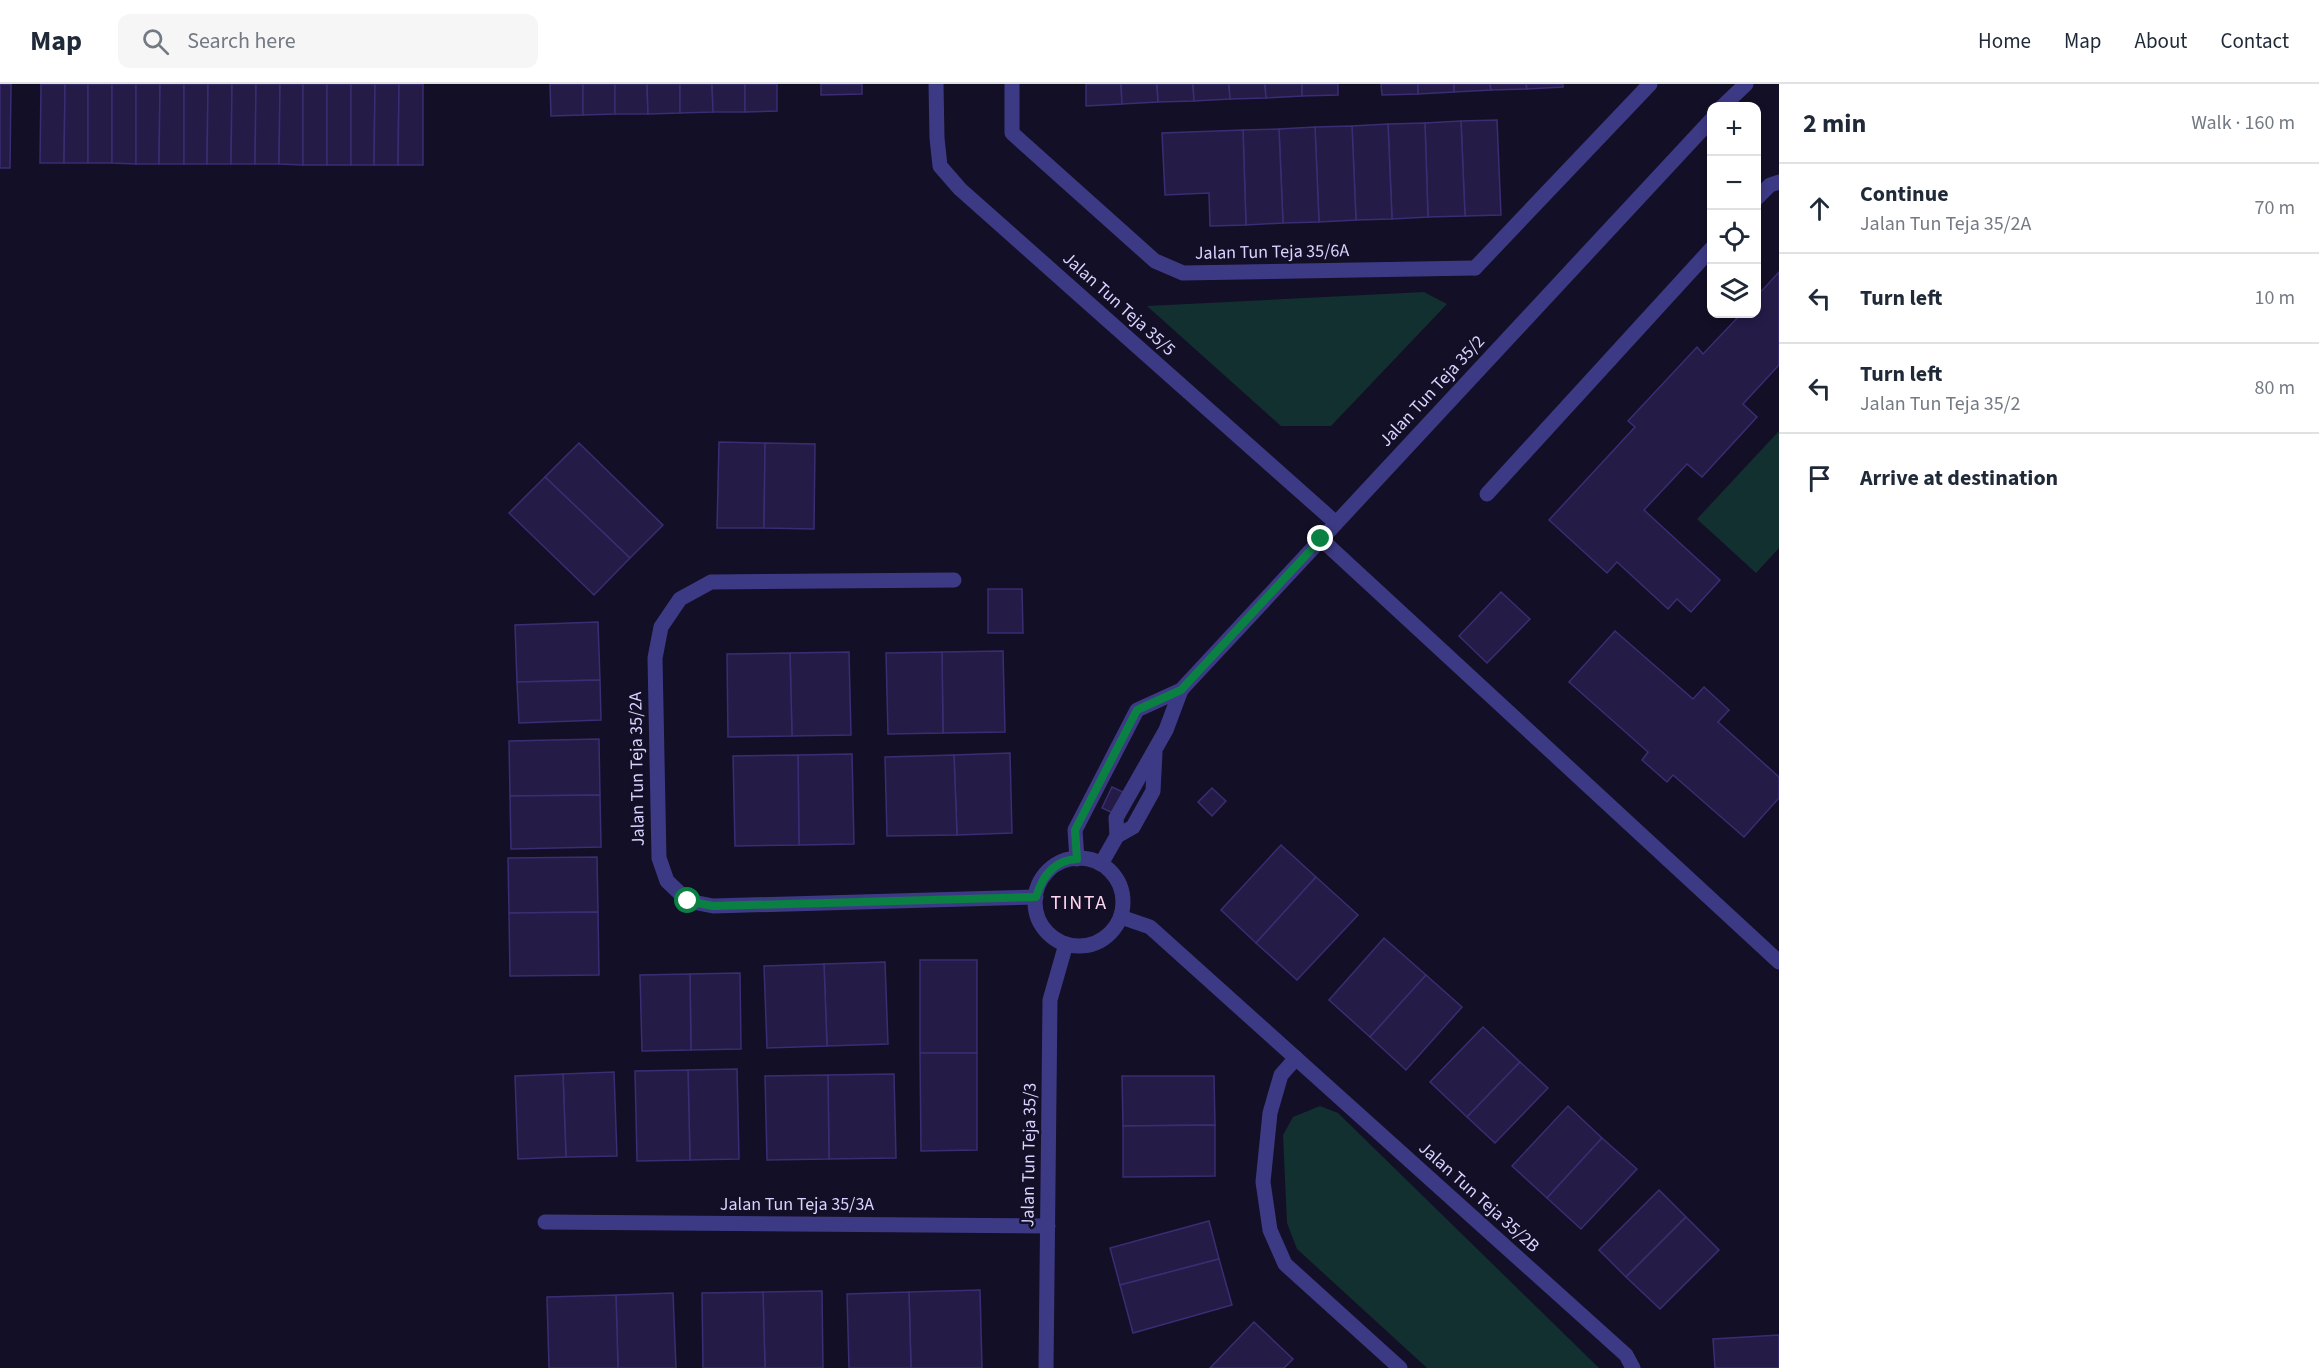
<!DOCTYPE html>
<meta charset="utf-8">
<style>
:root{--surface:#fff;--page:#f6f6f7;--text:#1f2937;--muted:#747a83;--line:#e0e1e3}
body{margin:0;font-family:"Source Sans 3",sans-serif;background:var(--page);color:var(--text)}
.controls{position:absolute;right:18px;top:18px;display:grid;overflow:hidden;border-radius:12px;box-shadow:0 3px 9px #0003}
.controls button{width:54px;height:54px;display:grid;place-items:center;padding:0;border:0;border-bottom:2px solid var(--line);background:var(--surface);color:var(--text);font:30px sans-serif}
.stop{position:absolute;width:18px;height:18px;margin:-14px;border:4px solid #0b8043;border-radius:50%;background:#fff}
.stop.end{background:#0b8043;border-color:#fff;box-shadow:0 2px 6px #0008}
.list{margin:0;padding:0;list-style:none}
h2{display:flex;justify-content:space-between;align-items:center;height:78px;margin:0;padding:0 24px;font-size:26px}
h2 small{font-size:20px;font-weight:400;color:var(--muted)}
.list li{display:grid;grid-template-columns:39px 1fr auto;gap:18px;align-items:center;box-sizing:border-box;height:90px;padding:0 24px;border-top:2px solid var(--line)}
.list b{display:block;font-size:22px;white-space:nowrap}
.list p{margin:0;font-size:20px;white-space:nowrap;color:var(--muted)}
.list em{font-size:20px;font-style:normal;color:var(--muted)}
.icon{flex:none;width:33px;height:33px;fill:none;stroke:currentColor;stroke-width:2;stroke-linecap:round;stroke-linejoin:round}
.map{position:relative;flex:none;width:1779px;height:1284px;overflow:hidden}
header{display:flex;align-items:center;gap:36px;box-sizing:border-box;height:84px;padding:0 30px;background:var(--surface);border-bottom:2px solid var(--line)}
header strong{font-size:28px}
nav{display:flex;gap:33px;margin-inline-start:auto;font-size:21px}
.search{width:420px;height:54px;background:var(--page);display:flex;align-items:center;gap:15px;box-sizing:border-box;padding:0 21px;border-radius:12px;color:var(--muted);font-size:22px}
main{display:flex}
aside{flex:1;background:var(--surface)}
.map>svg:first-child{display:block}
</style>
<header>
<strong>Map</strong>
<div class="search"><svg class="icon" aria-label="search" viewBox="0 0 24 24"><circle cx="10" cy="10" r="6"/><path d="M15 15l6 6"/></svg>Search here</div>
<nav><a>Home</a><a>Map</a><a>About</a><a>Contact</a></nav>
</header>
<main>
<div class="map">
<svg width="1779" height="1284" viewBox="0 0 1779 1284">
<rect width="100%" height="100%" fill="#130f26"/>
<g fill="#12302f">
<polygon points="1424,208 1447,220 1331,342 1281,342 1147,222"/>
<polygon points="1779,347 1779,464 1756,489 1697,435"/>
<polygon points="1320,1022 1338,1029 1599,1284 1427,1284 1297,1165 1287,1139 1283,1051 1293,1033"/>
</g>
<g fill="#241b47" stroke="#3b2d73" stroke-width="1.5">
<polygon points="0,0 11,0 10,84 0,84"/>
<polygon points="41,0 65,0 64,79 40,79"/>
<polygon points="65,0 88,0 88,79 64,79"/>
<rect x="88" y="0" width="24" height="79"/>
<polygon points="112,0 136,0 136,80 112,79"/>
<polygon points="136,0 160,0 159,80 136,80"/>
<polygon points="160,0 184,0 184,80 159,80"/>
<polygon points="184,0 208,0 207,80 184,80"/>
<polygon points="208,0 232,0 231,80 207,80"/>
<polygon points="232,0 256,0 255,80 231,80"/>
<polygon points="256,0 280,0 279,80 255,80"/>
<polygon points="280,0 303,0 303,81 279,80"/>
<rect x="303" y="0" width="24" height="81"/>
<rect x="327" y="0" width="24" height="81"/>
<polygon points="351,0 375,0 374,81 351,81"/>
<polygon points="375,0 399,0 398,81 374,81"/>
<polygon points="399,0 423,0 423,81 398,81"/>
<polygon points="550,0 583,0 583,31 551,32"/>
<polygon points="583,0 615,0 615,30 583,31"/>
<polygon points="615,0 647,0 648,30 615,30"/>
<polygon points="647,0 680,0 680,29 648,30"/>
<polygon points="680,0 712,0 713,28 680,29"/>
<polygon points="712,0 745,0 745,28 713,28"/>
<polygon points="745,0 777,0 777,27 745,28"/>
<polygon points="821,0 862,0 862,10 821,11"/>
<polygon points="1086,0 1121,0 1122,20 1086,22"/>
<polygon points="1121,0 1157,0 1158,18 1122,20"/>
<polygon points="1157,0 1193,0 1194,17 1158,18"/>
<polygon points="1193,0 1229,0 1230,15 1194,17"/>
<polygon points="1229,0 1265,0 1266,14 1230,15"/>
<polygon points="1265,0 1302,0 1302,12 1266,14"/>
<polygon points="1302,0 1338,0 1338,11 1302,12"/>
<polygon points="1381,0 1418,0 1418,10 1382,11"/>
<polygon points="1418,0 1454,0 1454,8 1418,10"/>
<polygon points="1454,0 1490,0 1491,6 1454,8"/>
<polygon points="1490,0 1526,0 1527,5 1491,6"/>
<polygon points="1526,0 1563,0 1563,3 1527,5"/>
<polygon points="1497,36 1501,131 1465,132 1461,37"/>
<polygon points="1461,37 1465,132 1428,133 1425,39"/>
<polygon points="1425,39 1428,133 1392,135 1388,40"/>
<polygon points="1388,40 1392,135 1356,136 1352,42"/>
<polygon points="1352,42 1356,136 1319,138 1315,43"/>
<polygon points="1315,43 1319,138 1283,139 1279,45"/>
<polygon points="1279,45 1283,139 1246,141 1243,46"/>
<polygon points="1243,46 1246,141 1210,142 1209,109 1165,111 1162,49"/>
<polygon points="1779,188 1779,281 1743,320 1757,333 1702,393 1687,380 1644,426 1720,496 1691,528 1677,515 1668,525 1617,478 1607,489 1549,436 1635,343 1628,337 1697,263 1703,270 1741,230 1756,230 1756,213"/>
<polygon points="719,358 765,359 764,444 717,444"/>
<polygon points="579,359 663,441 630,474 545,393"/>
<polygon points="765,359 815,360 814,445 764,444"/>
<polygon points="545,393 630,474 594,511 509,429"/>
<polygon points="988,505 1022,505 1023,549 988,549"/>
<polygon points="1501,508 1530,535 1487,579 1459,552"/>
<polygon points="598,538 600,596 517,598 515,541"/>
<polygon points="1615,547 1693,615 1704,603 1729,626 1718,638 1779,693 1779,714 1744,753 1673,691 1667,698 1642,676 1648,668 1569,598"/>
<polygon points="1003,567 1005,648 943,649 942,568"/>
<polygon points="849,568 851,651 792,652 790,569"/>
<polygon points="942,568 943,649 888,650 886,569"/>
<polygon points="790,569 792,652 728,653 727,570"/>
<polygon points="600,596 601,636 519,639 517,598"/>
<polygon points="599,655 600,711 510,712 509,657"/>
<polygon points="1010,669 1012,749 957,751 954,671"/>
<polygon points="852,670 854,760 799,761 798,671"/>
<polygon points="798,671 799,761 735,762 733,672"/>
<polygon points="954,671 957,751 887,752 885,673"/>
<polygon points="1112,703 1123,708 1113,729 1102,724"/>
<polygon points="1212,704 1226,717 1212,732 1198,718"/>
<polygon points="600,711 601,763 511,765 510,712"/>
<polygon points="1281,761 1316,793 1256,859 1221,826"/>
<polygon points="597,773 598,828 509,829 508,774"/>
<polygon points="1316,793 1358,831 1297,896 1256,859"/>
<polygon points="598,828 599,891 510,892 509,829"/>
<polygon points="1384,854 1426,891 1370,953 1329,916"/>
<rect x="920" y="876" width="57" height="93"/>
<polygon points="885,878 888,960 827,962 824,880"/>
<polygon points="824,880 827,962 767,964 764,882"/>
<polygon points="740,889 741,965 691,966 690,890"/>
<polygon points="690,890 691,966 642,967 640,891"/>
<polygon points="1426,891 1462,923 1406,986 1370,953"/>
<polygon points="1483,943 1520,978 1467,1033 1430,998"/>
<polygon points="920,969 977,969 977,1066 921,1067"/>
<polygon points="1520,978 1548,1004 1495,1059 1467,1033"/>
<polygon points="737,985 739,1075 690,1076 688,986"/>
<polygon points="688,986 690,1076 637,1077 635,987"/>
<polygon points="614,988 617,1072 566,1073 563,990"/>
<polygon points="563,990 566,1073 518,1075 515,992"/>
<polygon points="894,990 896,1074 829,1075 828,991"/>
<polygon points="828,991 829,1075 767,1076 765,992"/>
<polygon points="1122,992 1214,992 1215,1041 1123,1042"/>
<polygon points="1568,1022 1602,1054 1547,1114 1512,1082"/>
<polygon points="1215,1041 1215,1092 1123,1093 1123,1042"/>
<polygon points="1602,1054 1637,1085 1581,1145 1547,1114"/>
<polygon points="1659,1106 1686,1133 1626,1193 1599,1166"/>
<polygon points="1686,1133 1719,1166 1660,1225 1626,1193"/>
<polygon points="1209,1137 1219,1175 1120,1201 1110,1164"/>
<polygon points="1219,1175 1232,1221 1133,1249 1120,1201"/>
<polygon points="980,1206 982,1284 911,1284 909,1208"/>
<polygon points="822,1207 823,1284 765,1284 763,1208"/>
<polygon points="763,1208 765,1284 703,1284 702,1209"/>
<polygon points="909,1208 911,1284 849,1284 847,1210"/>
<polygon points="673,1209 676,1284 618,1284 616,1211"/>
<polygon points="616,1211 618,1284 549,1284 547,1213"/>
<polygon points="1254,1238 1293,1275 1284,1284 1210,1284"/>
<polygon points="1779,1251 1779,1284 1715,1284 1713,1255"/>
</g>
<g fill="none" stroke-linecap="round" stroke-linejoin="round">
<g stroke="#3d3a85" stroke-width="15">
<polyline points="1756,115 1770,101 1779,98"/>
<polyline points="1475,184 1650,0"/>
<polyline points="1487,410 1712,164"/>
<polyline points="1321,455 1779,878"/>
</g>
<g stroke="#3d3a85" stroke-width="15">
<polyline points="936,0 937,54 940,82 960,105 1336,439"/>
<polyline points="1012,0 1012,49 1155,177 1183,189 1475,184"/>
<polyline points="1723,22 1746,0"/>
<polyline points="954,496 711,498 680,515 661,543 655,574 659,774 667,797 688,817 713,822 1036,813"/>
<polyline points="1117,752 1133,743 1153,707 1155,669"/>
<circle cx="1079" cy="818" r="44"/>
<polyline points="1077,775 1075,746 1137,626 1181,606 1712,35"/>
<polyline points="1101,780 1117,752 1116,734 1166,646 1181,606"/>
<polyline points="1121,833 1150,843 1626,1271 1633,1284"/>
<polyline points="1296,974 1281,991 1270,1029 1263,1098 1270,1146 1285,1180 1400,1284"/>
<polyline points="545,1138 1048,1142"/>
<polyline points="1046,1284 1050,916 1066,860"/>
</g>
</g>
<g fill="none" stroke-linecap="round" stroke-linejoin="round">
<path stroke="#0b8043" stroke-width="8" d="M688,817L713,822L1036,813C1042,793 1054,776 1077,775L1075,746L1137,626L1181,606L1321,455"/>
</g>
<g text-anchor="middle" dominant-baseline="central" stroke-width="5" stroke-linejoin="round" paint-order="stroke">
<g font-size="18" fill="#d9d4ff" stroke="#130f26">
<text transform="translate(1272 168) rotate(-1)">Jalan Tun Teja 35/6A</text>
<text transform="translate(1119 220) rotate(42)">Jalan Tun Teja 35/5</text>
<text transform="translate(1432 307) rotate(-47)">Jalan Tun Teja 35/2</text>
<text transform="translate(637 685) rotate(-91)">Jalan Tun Teja 35/2A</text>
<text transform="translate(1029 1071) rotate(-89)">Jalan Tun Teja 35/3</text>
<text transform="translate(1479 1113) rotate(42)">Jalan Tun Teja 35/2B</text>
<text x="797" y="1120">Jalan Tun Teja 35/3A</text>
</g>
<g font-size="20" letter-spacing="1.5" fill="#ffd6f0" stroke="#130f26">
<text x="1079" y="819">TINTA</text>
</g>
</g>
</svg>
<div class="controls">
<button>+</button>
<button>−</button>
<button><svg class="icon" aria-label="locate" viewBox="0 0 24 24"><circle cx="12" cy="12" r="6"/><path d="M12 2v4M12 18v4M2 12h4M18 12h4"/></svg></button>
<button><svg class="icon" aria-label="layers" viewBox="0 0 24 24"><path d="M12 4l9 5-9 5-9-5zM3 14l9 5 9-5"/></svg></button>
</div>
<div class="stop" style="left:688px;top:817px"></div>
<div class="stop end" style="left:1321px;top:455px"></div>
</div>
<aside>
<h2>2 min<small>Walk · 160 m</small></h2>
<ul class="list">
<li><svg class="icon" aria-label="ahead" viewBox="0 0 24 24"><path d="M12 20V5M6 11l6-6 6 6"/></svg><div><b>Continue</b><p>Jalan Tun Teja 35/2A</p></div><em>70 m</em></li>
<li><svg class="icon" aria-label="left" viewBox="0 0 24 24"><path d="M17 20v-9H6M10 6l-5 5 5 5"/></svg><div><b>Turn left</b></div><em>10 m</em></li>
<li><svg class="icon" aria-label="left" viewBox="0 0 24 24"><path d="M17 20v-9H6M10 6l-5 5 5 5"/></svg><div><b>Turn left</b><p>Jalan Tun Teja 35/2</p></div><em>80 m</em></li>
<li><svg class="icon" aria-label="arrive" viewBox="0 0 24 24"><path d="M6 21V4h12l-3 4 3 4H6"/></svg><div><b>Arrive at destination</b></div></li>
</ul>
</aside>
</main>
